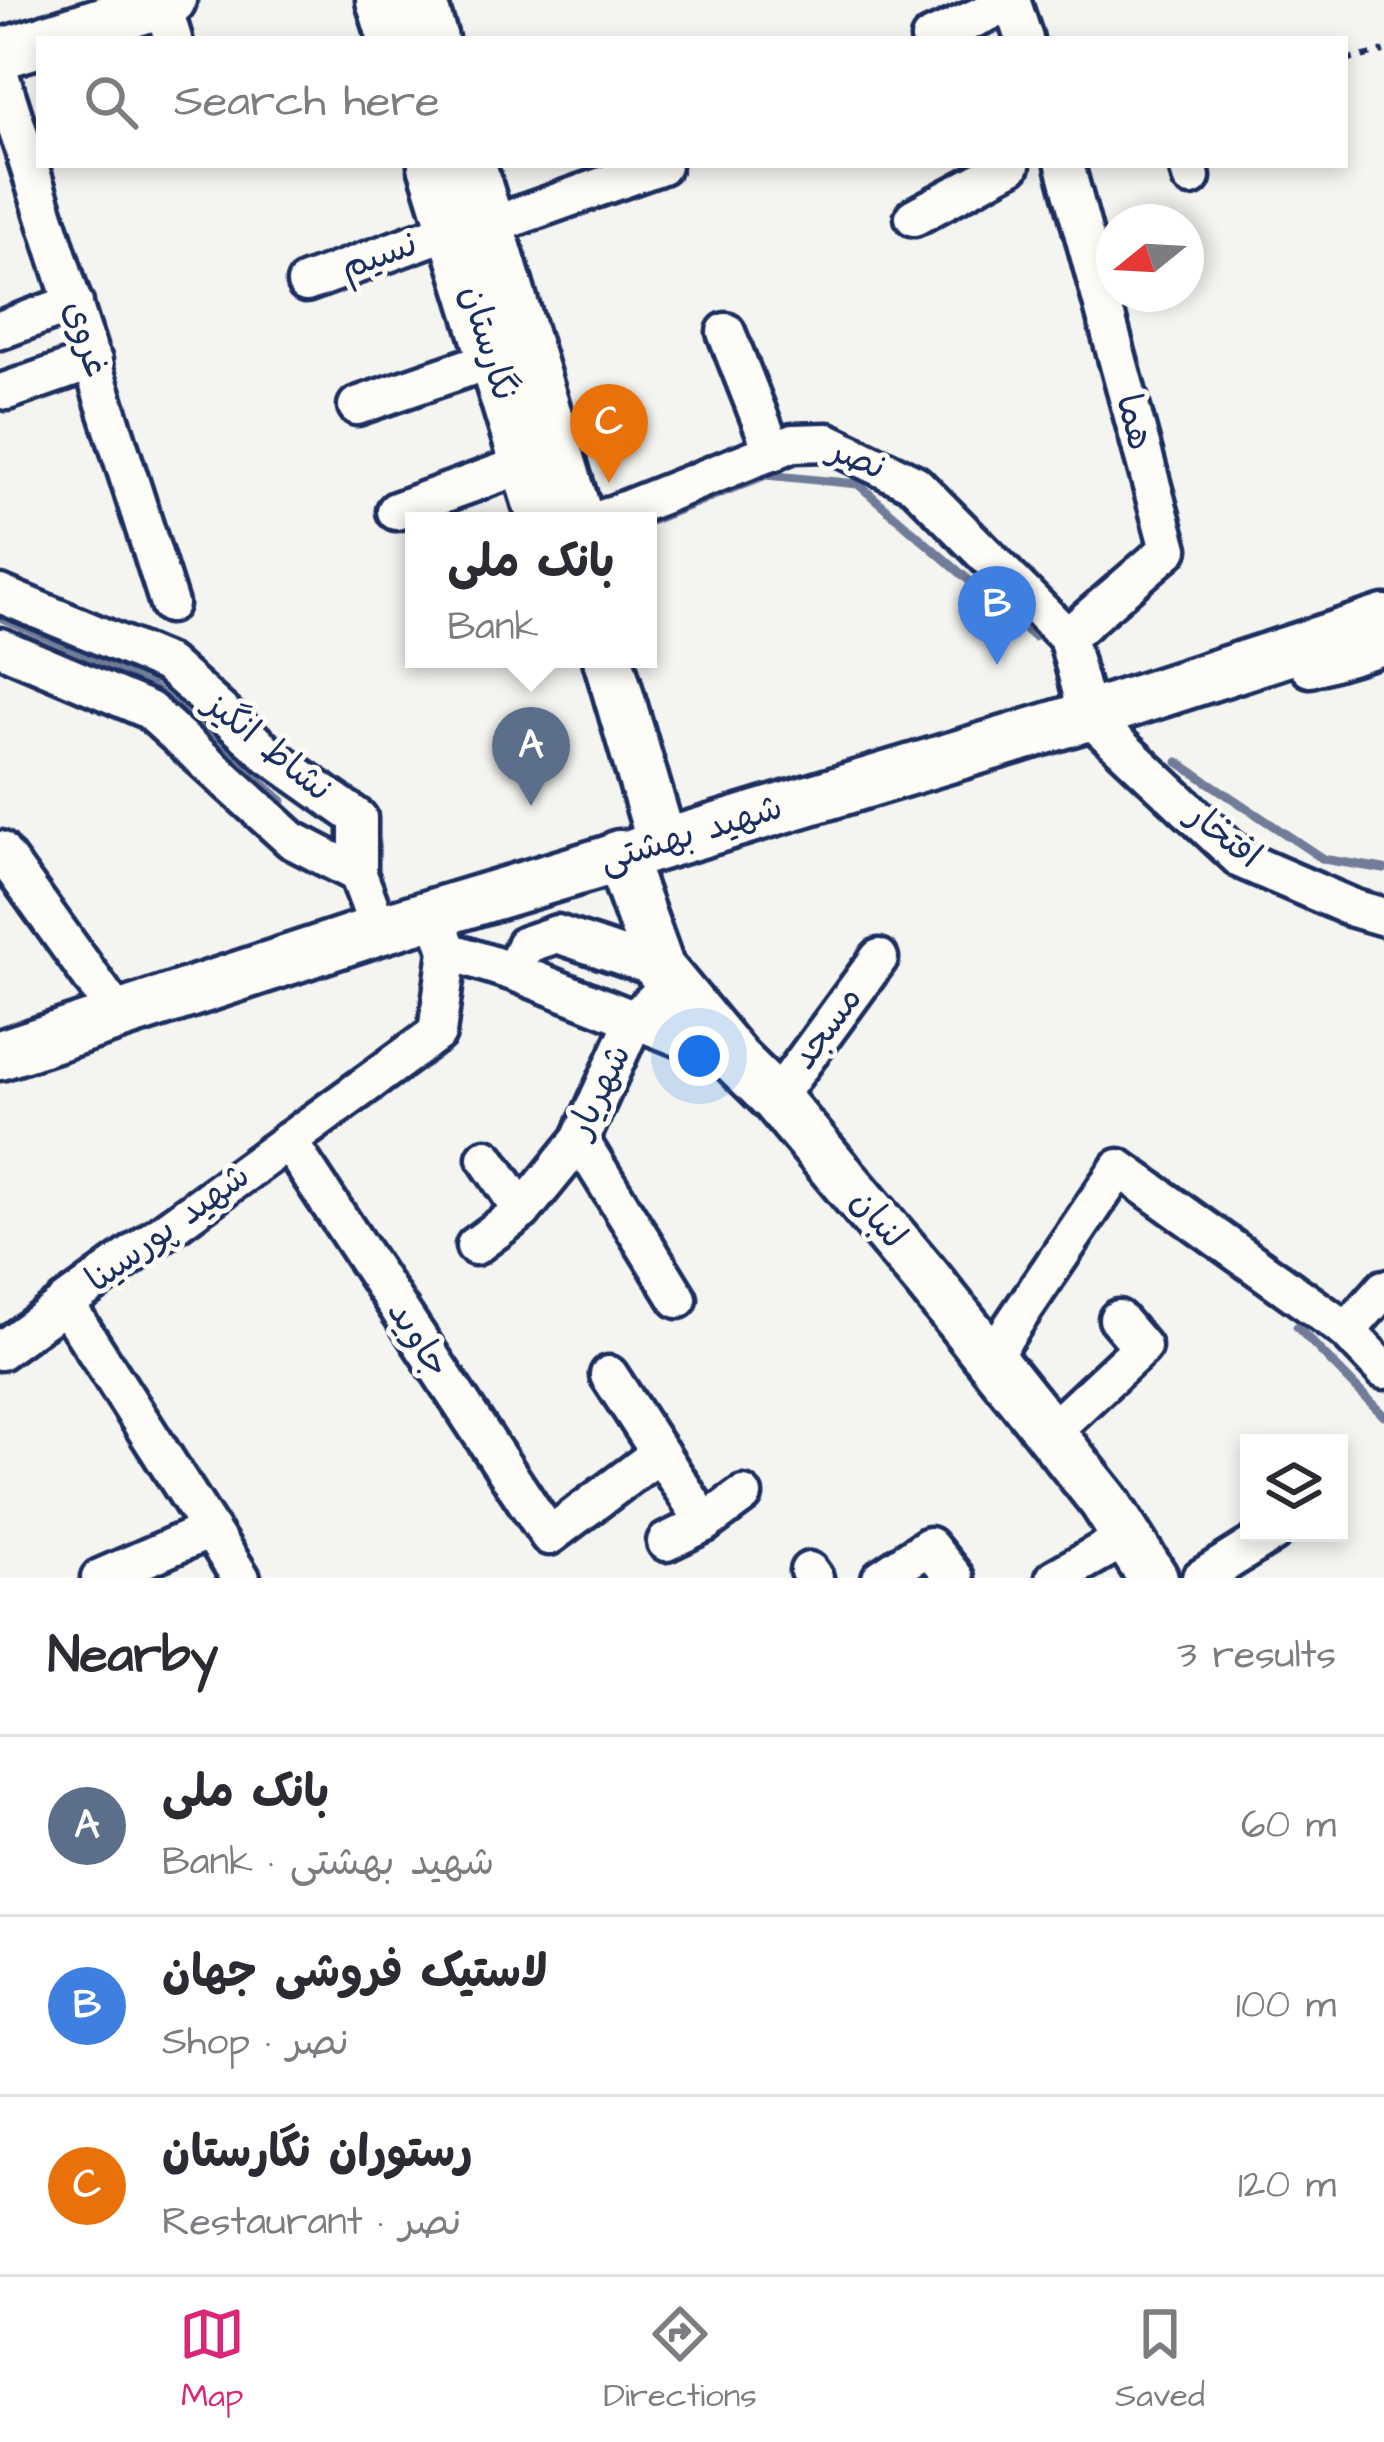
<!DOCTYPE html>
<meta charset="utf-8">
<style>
:root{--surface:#fff;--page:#f2f2f3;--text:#2b2b33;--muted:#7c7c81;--line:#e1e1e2;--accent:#db2777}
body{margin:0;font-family:"Architects Daughter","Playpen Sans Arabic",sans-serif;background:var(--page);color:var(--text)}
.controls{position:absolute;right:36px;bottom:36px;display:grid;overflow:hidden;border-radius:0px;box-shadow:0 6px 18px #0003}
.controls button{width:108px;height:108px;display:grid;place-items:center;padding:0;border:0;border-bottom:3px solid var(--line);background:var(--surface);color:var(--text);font:60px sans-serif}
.compass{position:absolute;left:1096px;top:204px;width:108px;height:108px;border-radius:50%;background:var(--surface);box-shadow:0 6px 18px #0003;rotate:252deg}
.you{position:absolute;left:699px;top:1056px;width:42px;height:42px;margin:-30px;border:9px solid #fff;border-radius:50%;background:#1a73e8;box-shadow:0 0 0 18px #1a73e833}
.badge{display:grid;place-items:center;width:78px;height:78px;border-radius:50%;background:var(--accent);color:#fff;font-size:39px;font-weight:700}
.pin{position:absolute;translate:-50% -99px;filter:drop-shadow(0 3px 6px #0008)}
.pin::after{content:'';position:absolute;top:63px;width:42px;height:36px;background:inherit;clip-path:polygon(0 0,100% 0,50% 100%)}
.popup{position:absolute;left:405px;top:512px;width:252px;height:156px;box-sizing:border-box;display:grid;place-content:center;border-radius:0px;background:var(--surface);filter:drop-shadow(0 3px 9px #0005);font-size:39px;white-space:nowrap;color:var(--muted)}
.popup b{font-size:45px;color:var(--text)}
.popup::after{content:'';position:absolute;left:50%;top:100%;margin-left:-24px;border:24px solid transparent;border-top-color:var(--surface)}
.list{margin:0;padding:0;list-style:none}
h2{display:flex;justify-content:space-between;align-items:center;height:156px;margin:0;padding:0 48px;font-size:51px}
h2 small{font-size:39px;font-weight:400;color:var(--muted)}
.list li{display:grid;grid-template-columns:78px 1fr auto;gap:36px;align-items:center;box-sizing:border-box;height:180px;padding:0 48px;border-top:3px solid var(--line)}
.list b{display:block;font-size:45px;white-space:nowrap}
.list p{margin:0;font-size:39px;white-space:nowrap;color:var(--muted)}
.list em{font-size:39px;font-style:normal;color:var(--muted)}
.icon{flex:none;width:66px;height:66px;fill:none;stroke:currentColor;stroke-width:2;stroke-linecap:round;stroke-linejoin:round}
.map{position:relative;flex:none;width:1384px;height:1578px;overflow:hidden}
.search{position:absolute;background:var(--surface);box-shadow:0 6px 18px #0003;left:36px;right:36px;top:36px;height:132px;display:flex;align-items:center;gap:30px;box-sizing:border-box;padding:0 42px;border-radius:0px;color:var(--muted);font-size:45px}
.sheet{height:696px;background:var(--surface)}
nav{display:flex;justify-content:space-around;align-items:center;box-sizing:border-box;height:168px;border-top:3px solid var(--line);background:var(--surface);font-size:33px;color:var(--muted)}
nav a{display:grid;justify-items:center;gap:6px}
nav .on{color:var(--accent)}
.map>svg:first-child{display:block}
</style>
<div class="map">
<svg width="1384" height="1578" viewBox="0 0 1384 1578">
<rect width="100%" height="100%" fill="#f4f4f1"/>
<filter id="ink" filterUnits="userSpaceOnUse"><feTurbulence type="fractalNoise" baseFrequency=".00833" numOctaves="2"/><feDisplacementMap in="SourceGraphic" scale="24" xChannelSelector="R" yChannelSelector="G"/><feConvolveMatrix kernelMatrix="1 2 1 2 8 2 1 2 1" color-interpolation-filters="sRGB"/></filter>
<g filter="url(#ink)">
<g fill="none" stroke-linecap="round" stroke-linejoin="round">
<g stroke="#717c98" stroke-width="9">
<polyline points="648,522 766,475 858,484 1034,637"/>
<polyline points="0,617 142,678 282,801"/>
<polyline points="1178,762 1323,859 1384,869"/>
<polyline points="1297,1327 1384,1416"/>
</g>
<defs>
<g id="street">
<polyline points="1011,0 1024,39"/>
<polyline points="162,3 173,39"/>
<polyline points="930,39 1011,2"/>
<polyline points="0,75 169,604"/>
<polyline points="1065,165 1169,549 1067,637"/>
<polyline points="1188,165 1191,177"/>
<polyline points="914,217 1011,165"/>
<polyline points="490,226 662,165"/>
<polyline points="306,283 453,229"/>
<polyline points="0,330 74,303"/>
<polyline points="726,332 773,452"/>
<polyline points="7,391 93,361"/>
<polyline points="357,406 493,359"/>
<polyline points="396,511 525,464"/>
<polyline points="597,521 793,443 828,442 915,484 1067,637 1088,716 1242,860 1353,908 1384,917"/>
<polyline points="0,594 168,664 269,755 358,818 358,874 379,930"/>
<polyline points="0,647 149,710 292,840 358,874"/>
<polyline points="1310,668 1384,646"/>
<polyline points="0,850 119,1016"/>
<polyline points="448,951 514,972 731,1058"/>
<polyline points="514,972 525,945 557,934 660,969"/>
<polyline points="776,1099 879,958"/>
<polyline points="580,1140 678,1299"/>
<polyline points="288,1141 549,1536 660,1453"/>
<polyline points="486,1158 522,1211"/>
<polyline points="475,1246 522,1211 580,1140 635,1018 672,983"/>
<polyline points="65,1303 241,1578"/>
<polyline points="1347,1331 1384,1289"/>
<polyline points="0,1351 437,1033 448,951 436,914"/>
<polyline points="990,1359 1119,1168 1347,1331 1384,1370"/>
<polyline points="609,1375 705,1523"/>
<polyline points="1050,1433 1142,1347 1118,1319"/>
<polyline points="666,1542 705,1523 743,1495"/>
<polyline points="809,1571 814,1578"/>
<polyline points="100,1578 210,1530"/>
<polyline points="881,1578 929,1546 955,1578"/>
<polyline points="1055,1578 1127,1537"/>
<polyline points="1201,1578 1273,1533"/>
</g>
<g id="secondary">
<polyline points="381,0 393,39"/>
<polyline points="421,0 433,39"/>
<polyline points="48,39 171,0"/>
<polyline points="0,54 39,42"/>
<polyline points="433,165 543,521"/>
<polyline points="471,165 579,521"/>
<polyline points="608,659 662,843"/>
<polyline points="619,855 660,969 736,1060 776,1099 927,1279 1104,1501 1153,1578"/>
<polyline points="0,1055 379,930 1088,716 1384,620"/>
</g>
</defs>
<use href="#street" stroke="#1b2f5e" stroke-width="45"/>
<use href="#secondary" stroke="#1b2f5e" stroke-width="57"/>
<polyline stroke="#1b2f5e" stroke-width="6" stroke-dasharray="9 9" stroke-linecap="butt" points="1345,61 1384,51"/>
<use href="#street" stroke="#fdfcf7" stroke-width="36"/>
<use href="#secondary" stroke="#fdfcf7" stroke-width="48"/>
</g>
</g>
<g text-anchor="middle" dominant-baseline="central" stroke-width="10" stroke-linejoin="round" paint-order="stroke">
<g font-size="36" fill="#1b2f5e" stroke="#fdfcf7">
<text transform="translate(379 256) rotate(-20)">نسیم</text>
<text transform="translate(86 339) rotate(72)">غروی</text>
<text transform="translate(488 343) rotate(73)">نگارستان</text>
<text transform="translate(1134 422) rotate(75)">هما</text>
<text transform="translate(857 459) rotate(22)">نصر</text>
<text transform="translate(268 747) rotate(39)">نشاط انگیز</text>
<text transform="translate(691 834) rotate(-17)">شهید بهشتی</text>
<text transform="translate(1224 836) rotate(38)">افتخار</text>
<text transform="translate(827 1028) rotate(-54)">مسجد</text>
<text transform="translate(600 1091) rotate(-64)">شهریار</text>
<text transform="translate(878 1219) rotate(50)">لنبان</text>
<text transform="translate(168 1228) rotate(-36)">شهید پورسینا</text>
<text transform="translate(418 1339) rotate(57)">جاوید</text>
</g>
</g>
</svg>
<div class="controls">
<button><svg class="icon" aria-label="layers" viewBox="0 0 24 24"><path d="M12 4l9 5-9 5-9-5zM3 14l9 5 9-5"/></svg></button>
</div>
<svg class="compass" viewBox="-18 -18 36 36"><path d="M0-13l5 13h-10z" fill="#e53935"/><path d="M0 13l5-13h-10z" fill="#7c7c81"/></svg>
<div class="you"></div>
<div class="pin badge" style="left:531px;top:806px;background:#5c6f8a">A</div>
<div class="popup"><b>بانک ملی</b>Bank</div>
<div class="pin badge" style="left:997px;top:665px;background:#3f7fe0">B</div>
<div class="pin badge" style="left:609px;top:483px;background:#e8710a">C</div>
<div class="search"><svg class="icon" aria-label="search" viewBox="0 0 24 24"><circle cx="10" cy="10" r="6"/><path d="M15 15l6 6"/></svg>Search here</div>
</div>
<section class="sheet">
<h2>Nearby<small>3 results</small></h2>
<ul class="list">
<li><span class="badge" style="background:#5c6f8a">A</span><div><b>بانک ملی</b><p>Bank · شهید بهشتی</p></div><em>60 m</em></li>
<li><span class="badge" style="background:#3f7fe0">B</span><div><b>لاستیک فروشی جهان</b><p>Shop · نصر</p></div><em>100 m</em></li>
<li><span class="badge" style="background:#e8710a">C</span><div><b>رستوران نگارستان</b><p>Restaurant · نصر</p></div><em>120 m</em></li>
</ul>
</section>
<nav>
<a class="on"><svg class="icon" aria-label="map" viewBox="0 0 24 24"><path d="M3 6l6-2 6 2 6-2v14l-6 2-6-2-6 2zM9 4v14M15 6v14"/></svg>Map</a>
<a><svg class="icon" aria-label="directions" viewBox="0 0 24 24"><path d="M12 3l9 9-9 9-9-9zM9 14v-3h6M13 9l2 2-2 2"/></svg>Directions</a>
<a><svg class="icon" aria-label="saved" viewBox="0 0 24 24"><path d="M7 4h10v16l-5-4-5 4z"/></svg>Saved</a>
</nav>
